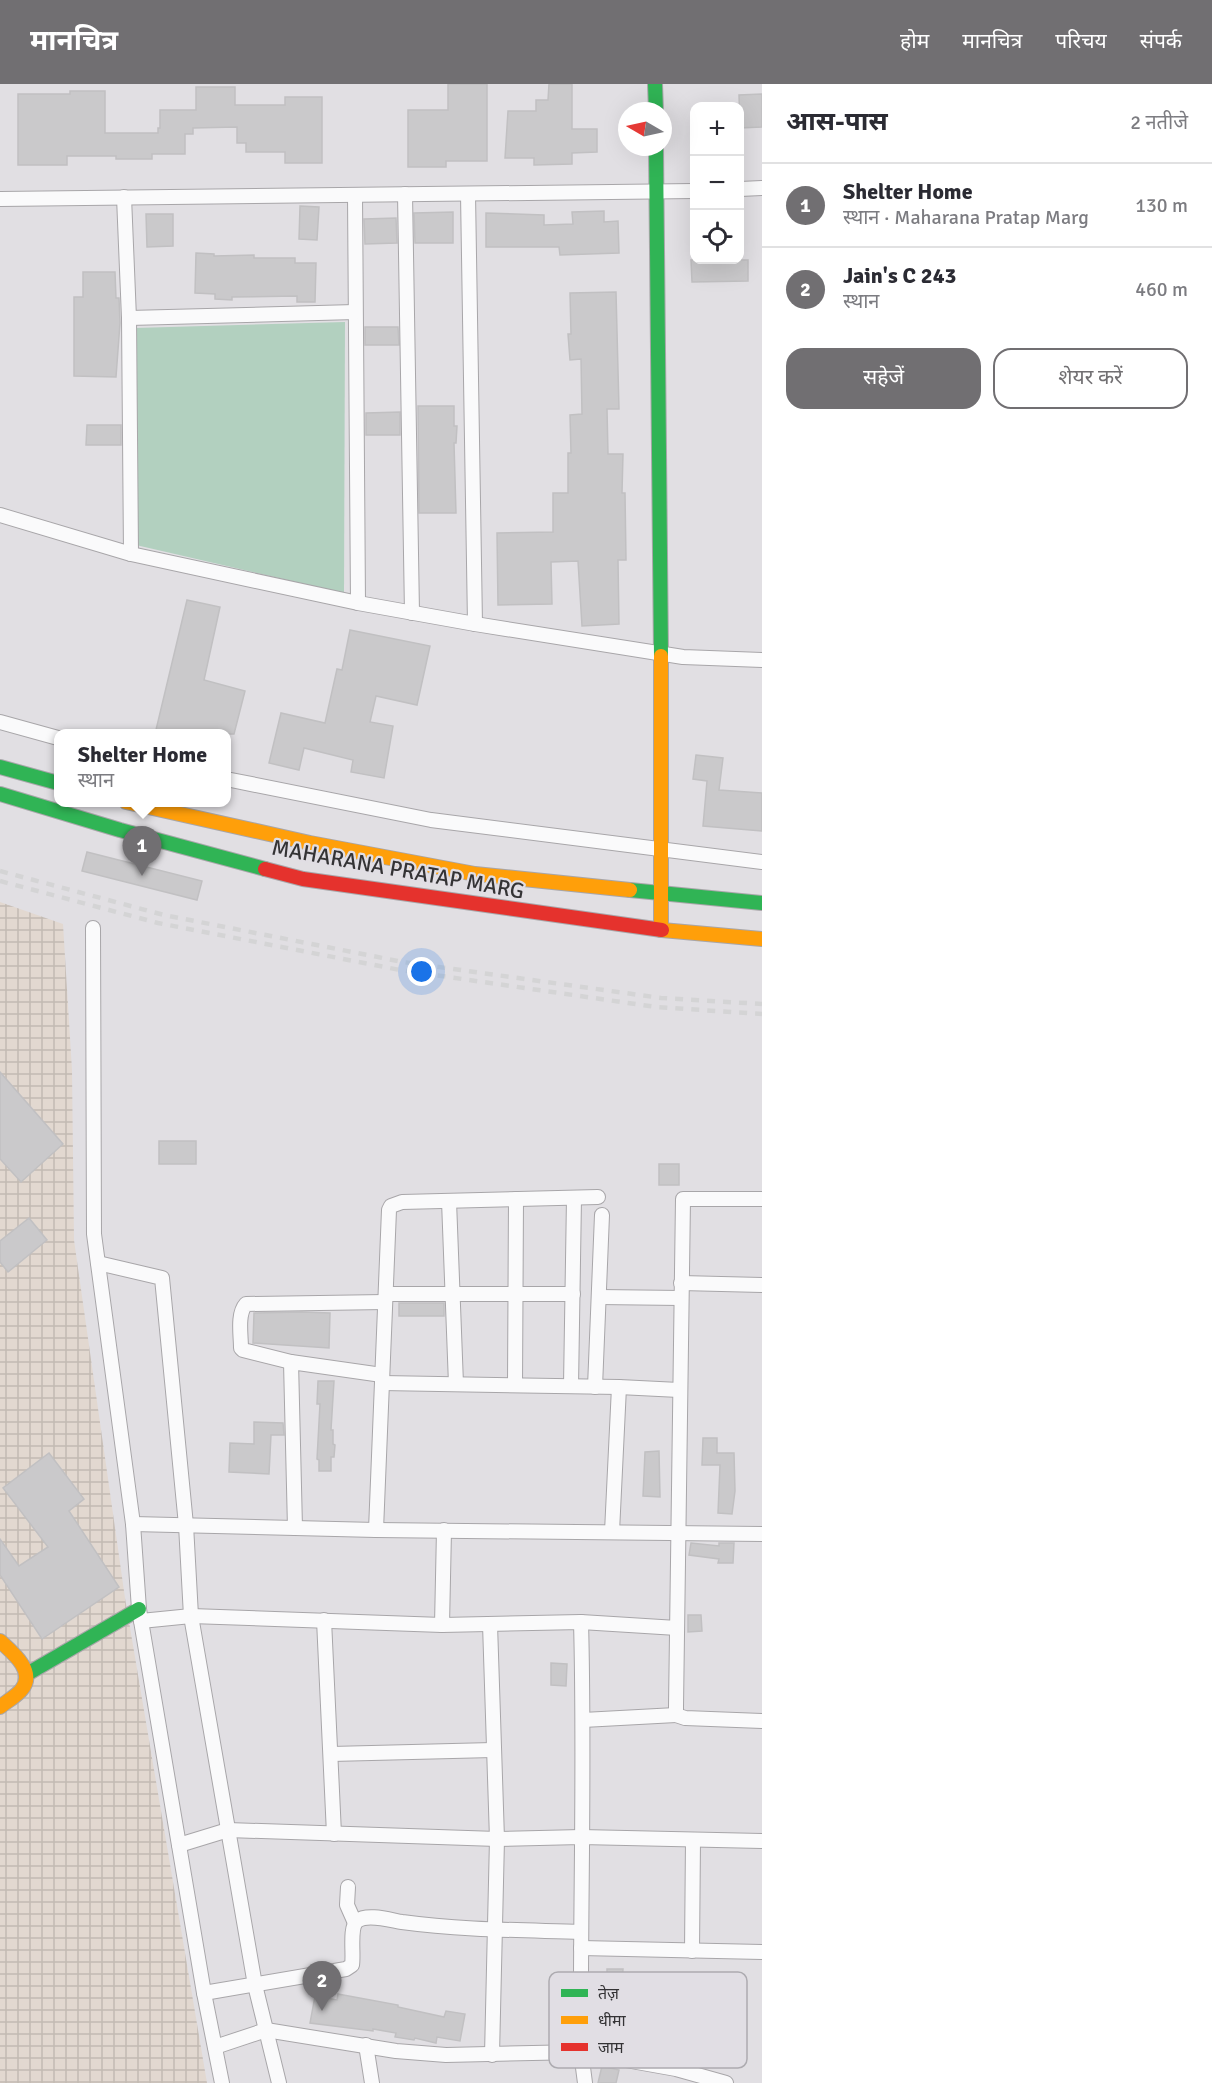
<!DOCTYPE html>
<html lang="hi">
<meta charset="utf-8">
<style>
:root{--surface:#fff;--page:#f7f7f7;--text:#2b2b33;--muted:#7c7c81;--line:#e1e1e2;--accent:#716f72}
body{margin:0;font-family:Signika,"Noto Sans Devanagari",sans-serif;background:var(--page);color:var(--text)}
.controls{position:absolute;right:18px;top:18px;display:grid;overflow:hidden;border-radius:12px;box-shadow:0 6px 24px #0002}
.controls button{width:54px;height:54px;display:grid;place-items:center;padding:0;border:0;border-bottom:2px solid var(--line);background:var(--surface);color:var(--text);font:30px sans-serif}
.compass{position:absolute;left:618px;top:18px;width:54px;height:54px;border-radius:50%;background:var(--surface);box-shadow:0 6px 24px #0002;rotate:279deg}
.you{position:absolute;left:422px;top:888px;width:21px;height:21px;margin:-15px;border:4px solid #fff;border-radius:50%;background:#1a73e8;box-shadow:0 0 0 9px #1a73e833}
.badge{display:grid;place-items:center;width:39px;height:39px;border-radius:50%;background:var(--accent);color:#fff;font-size:20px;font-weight:700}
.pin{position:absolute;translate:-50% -50px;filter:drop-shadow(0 2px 3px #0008)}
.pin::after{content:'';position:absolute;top:32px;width:21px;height:18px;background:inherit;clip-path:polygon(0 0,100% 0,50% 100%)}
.popup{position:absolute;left:54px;top:645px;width:177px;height:78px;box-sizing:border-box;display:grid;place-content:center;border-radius:12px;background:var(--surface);filter:drop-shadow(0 2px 4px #0005);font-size:20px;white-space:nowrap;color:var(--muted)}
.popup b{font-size:22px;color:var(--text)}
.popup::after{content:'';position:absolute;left:50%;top:100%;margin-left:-12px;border:12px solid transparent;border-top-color:var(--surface)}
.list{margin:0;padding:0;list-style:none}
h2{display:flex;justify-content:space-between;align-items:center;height:78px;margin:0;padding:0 24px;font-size:26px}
h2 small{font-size:20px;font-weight:400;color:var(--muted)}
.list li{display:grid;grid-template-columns:39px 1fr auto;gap:18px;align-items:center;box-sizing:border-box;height:84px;padding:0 24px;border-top:2px solid var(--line)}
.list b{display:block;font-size:22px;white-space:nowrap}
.list p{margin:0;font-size:20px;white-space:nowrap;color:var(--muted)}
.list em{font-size:20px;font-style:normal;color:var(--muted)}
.actions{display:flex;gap:12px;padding:18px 24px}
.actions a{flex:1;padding:14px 0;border:2px solid var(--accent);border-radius:18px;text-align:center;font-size:21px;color:var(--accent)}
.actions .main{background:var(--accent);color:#fff}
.icon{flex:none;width:33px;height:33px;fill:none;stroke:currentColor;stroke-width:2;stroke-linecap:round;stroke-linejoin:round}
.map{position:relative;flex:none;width:762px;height:1999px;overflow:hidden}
header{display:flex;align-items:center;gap:36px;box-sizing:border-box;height:84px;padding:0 30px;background:var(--accent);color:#fff}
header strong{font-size:28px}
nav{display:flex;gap:33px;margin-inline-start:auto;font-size:21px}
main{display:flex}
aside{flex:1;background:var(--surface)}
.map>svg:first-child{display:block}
</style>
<header>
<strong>मानचित्र</strong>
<nav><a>होम</a><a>मानचित्र</a><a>परिचय</a><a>संपर्क</a></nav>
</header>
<main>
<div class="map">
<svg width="762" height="1999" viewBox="0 0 762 1999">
<defs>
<pattern id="industrial-grid" width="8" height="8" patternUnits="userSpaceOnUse" patternTransform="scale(1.5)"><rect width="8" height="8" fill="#e2d8d0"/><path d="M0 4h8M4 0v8" fill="none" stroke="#c2bab3"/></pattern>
</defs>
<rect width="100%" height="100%" fill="#e1dfe3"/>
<polygon fill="url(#industrial-grid)" points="0,818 63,840 72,986 74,1156 125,1514 207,1999 0,1999"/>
<polygon fill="#b2d0bf" points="345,238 344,509 136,461 135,244"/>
<g fill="#cac9cb" stroke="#c1c0c2" stroke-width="1.5">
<polygon points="448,0 487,0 487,77 446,77 446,83 408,83 408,26 448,26"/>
<polygon points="549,0 572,0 572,45 597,45 597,68 572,69 572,80 534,81 534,74 505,74 508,27 536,27 536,16 548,16"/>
<polygon points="196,3 235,3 235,21 285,21 285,13 322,13 322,79 285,79 285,68 246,68 246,59 237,59 237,43 193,44 193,50 185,50 185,70 152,70 152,75 116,75 116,72 67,72 67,81 18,81 18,10 70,10 70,7 105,7 105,49 158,49 158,44 160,44 160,26 196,26"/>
<polygon points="762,10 762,43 740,44 739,11"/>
<polygon points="300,122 319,123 317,156 299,155"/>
<polygon points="604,127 604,138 618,137 619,169 560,171 559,163 486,163 486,129 544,131 544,141 573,140 572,128"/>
<polygon points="453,128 453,159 415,159 414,129"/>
<polygon points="146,130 173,130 173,162 147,163"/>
<polygon points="396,134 397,159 365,160 364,135"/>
<polygon points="196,169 214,170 214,172 254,171 254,174 295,174 295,179 316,179 315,218 297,218 297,212 232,213 232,216 215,215 215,210 195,209"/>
<polygon points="691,176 748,176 748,197 692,198"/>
<polygon points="83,188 115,188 116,214 119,214 120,239 116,293 74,292 74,213 83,213"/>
<polygon points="616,208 619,325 607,325 608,370 623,370 622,409 625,409 626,476 618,476 619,540 582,542 578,477 551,478 552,520 498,521 497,449 553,448 553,409 568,409 568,369 571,369 570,331 582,330 581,275 570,276 568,250 571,250 570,209"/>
<polygon points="365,243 398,243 399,261 365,261"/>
<polygon points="418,322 454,322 454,342 457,342 456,359 454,359 456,429 419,429"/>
<polygon points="400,328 400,351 366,351 366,329"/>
<polygon points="87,341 121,341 121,361 86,361"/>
<polygon points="187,516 220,523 204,596 245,607 234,650 155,650"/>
<polygon points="350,546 430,562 417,621 376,612 370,638 393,642 384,694 351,688 353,676 304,664 299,686 269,679 281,629 325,639 337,585 342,586"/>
<polygon points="696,671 723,674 719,706 762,709 762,747 703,742 707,697 693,695"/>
<polygon points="87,768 202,797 197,816 82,787"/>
<polygon points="0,988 63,1060 21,1098 0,1075"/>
<rect x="159" y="1057" width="37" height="23"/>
<rect x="659" y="1080" width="20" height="21"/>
<polygon points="29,1134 47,1156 8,1188 0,1178 0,1157"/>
<rect x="399" y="1219" width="45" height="13"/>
<polygon points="302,1228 330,1229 329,1264 253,1259 254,1229"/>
<polygon points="318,1297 334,1297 331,1346 333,1346 333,1360 335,1361 334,1373 331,1373 331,1387 319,1387 319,1376 317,1375 320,1320 317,1320"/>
<polygon points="254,1338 283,1339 284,1351 271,1351 269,1390 229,1388 230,1359 254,1360"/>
<polygon points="703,1354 717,1354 717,1369 734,1369 735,1407 732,1430 718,1429 720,1381 702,1381"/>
<polygon points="659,1367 660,1413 643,1412 645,1368"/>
<polygon points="49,1369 84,1415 69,1427 119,1503 42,1555 0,1491 0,1455 19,1482 48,1463 3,1404"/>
<polygon points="691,1459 719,1462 719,1459 734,1459 733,1479 718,1479 719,1475 689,1471"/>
<polygon points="688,1531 701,1531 702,1547 688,1548"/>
<polygon points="551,1579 567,1580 566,1602 551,1601"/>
<polygon points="607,1885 623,1885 622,1900 607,1899"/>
<polygon points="662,1906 675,1907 675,1911 696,1913 695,1928 683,1927 675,1968 655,1964 655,1968 593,1956 599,1919 620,1923 619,1931 660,1937"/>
<polygon points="338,1910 398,1921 398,1923 444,1933 446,1927 465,1930 460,1957 437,1953 436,1959 415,1954 414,1956 395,1953 396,1949 373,1945 373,1947 310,1939 315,1912 337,1916"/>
<polygon points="705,1948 722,1950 718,1975 701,1972"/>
<polygon points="602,1982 619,1986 616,1999 598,1999"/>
</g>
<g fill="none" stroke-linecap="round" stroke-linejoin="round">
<defs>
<g id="street">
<polyline points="740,105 762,104"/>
<polyline points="405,110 412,529"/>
<polyline points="468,110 475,540"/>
<polyline points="355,111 358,519"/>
<polyline points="124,113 129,234 131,470"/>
<polyline points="0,115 694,107"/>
<polyline points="129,234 355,228"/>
<polyline points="0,431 131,470 358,519 475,540 683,573 762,576"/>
<polyline points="0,638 58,654"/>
<polyline points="226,695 431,736 762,778"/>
<polyline points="93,844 94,1150 133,1440 139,1525 204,1909 222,1999"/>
<polyline points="762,1115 683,1115 676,1623 676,1631 685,1634 762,1637"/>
<polyline points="449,1117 456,1300"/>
<polyline points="98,1179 162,1194 186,1441 191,1532 255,1901 279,1999"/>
<polyline points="681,1199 762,1201"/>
<polyline points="386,1210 573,1210"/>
<polyline points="599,1213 681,1214"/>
<path d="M291,1278L243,1266L241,1264C241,1251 237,1230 246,1220L385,1218"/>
<polyline points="382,1299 619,1303 679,1306"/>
<polyline points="515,1301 516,1115"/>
<polyline points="571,1302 574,1114"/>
<polyline points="595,1303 602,1131"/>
<polyline points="133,1440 376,1446 762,1450"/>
<polyline points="295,1444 291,1278 382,1291"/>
<polyline points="376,1446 389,1126 391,1122 402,1118 598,1113"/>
<polyline points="612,1448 619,1303"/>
<polyline points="324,1536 334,1750"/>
<polyline points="141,1537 191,1532 442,1541 581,1538 677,1544"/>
<path d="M581,1538C585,1682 580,1825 581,1968L585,1999"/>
<polyline points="490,1540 497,1755 492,1971"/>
<polyline points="442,1541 444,1446"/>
<polyline points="583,1636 676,1631"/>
<polyline points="331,1670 493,1666"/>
<polyline points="179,1761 228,1746 497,1755 581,1753 762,1757"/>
<polyline points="348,1803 347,1821 355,1839"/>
<polyline points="581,1864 762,1868"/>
<polyline points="692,1867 693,1756"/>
<path d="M204,1909L346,1885L352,1881C354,1870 349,1844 357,1837C367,1829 390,1836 402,1838C461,1846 521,1846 581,1848"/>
<polyline points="366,1961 372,1999"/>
<polyline points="215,1963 266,1946 396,1967 446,1971 581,1968 676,1985 726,1999"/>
</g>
<g id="fast">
<polyline points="655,0 656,27"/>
<polyline points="656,63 661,572"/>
<polyline points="0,683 58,699"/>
<polyline points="0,710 120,746 265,785"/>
<polyline points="630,806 762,819"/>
<polyline points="27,1590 139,1525"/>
</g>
<g id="slow">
<polyline points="661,572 661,846"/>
<polyline points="126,718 310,759 475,790 630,806"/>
<polyline points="662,846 762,855"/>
<path d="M0,1557C12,1568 36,1587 22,1605C17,1612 7,1617 0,1623"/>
</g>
<polyline id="jam" points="265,785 303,795 662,846"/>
</defs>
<use href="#street" stroke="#a8a6a9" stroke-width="16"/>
<use href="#fast" stroke="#a8a6a9" stroke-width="16"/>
<use href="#slow" stroke="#a8a6a9" stroke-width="16"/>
<use href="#jam" stroke="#a8a6a9" stroke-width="16"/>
<use href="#street" stroke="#fafafb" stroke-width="14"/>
<use href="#fast" stroke="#30b455" stroke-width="14"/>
<use href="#slow" stroke="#ff9f0a" stroke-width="14"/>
<use href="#jam" stroke="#e5322d" stroke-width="14"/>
<g stroke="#d4d4d5" stroke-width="4.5" stroke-dasharray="8 8" stroke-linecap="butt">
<polyline points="0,787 164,831 403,878 661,914 762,920"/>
<polyline points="0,797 158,839 400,886 656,923 762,930"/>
</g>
</g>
<g text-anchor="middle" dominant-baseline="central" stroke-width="4.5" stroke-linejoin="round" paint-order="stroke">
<g font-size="22" fill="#343335" stroke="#e1dee4">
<text transform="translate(398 785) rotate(10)">MAHARANA PRATAP MARG</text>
</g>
</g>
<rect x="549" y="1888" width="198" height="96" rx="9" fill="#e1dee4" stroke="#adabb0" stroke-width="1.5"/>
<rect x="561" y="1905" width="27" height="8" fill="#30b455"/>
<rect x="561" y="1932" width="27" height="8" fill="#ff9f0a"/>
<rect x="561" y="1959" width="27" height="8" fill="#e5322d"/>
<g font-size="16" fill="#343335">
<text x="598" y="1915">तेज़</text>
<text x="598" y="1942">धीमा</text>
<text x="598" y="1969">जाम</text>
</g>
</svg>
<div class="controls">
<button>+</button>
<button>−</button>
<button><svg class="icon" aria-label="locate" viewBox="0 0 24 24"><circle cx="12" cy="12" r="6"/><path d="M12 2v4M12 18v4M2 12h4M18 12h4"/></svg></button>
</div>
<svg class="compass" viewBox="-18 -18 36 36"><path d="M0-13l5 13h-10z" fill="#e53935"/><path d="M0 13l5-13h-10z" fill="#7c7c81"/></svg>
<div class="you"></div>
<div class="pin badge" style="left:142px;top:792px">1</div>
<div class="popup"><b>Shelter Home</b>स्थान</div>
<div class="pin badge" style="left:322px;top:1927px">2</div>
</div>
<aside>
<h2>आस-पास<small>2 नतीजे</small></h2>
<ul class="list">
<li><span class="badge">1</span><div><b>Shelter Home</b><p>स्थान · Maharana Pratap Marg</p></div><em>130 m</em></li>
<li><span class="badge">2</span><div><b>Jain's C 243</b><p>स्थान</p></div><em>460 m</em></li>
</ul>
<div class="actions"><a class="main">सहेजें</a><a>शेयर करें</a></div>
</aside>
</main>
